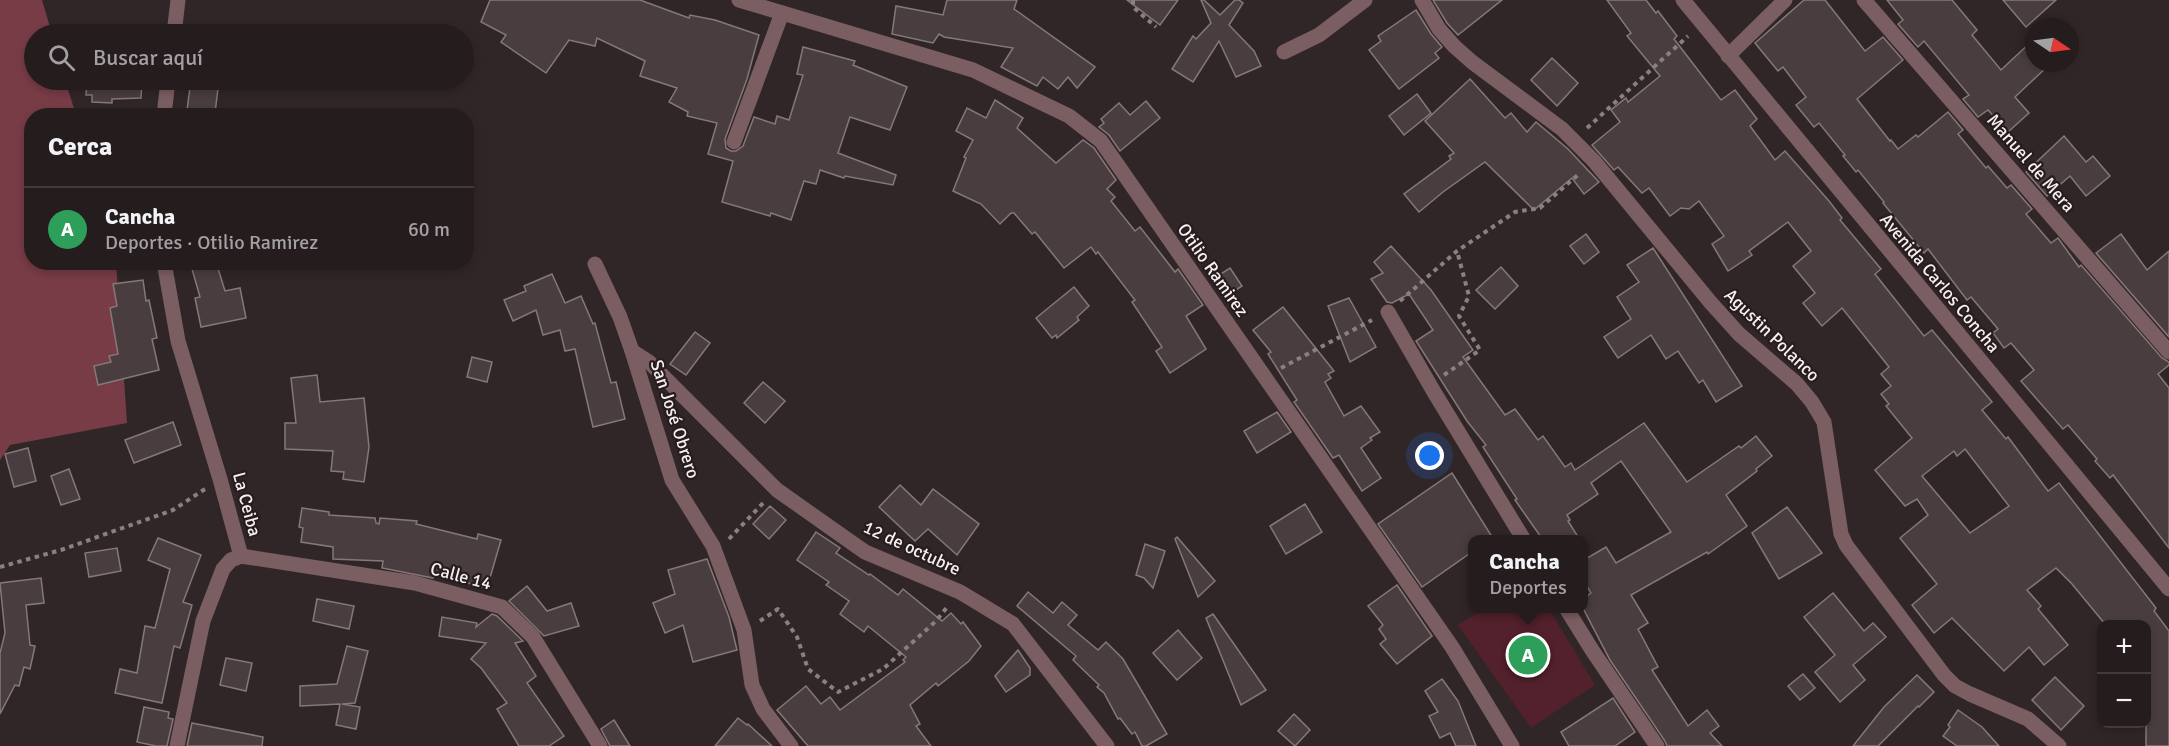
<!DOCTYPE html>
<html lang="es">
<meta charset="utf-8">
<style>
:root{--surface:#251c1d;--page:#2d2526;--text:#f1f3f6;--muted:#a3a1a4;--line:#423a3b;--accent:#bca0f2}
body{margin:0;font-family:Signika,sans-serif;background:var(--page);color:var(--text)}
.controls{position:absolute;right:18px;bottom:18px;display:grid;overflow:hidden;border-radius:12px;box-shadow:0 3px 9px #0003}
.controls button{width:54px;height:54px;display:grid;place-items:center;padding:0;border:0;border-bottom:2px solid var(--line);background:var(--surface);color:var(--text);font:30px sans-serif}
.compass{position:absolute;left:2025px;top:18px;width:54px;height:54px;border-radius:50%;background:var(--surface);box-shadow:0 3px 9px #0003;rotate:103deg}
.you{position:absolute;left:1430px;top:456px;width:21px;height:21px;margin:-15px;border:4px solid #fff;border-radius:50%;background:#1a73e8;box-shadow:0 0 0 9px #1a73e833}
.badge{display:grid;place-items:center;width:39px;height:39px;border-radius:50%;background:var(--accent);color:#fff;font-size:20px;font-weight:700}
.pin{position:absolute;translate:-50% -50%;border:3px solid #fff;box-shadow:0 2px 6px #0006}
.popup{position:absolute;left:1468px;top:535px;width:120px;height:78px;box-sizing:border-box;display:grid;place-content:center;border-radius:12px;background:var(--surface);filter:drop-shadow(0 2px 4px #0005);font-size:20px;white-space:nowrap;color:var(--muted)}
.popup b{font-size:22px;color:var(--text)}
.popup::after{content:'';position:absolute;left:50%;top:100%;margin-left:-12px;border:12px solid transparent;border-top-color:var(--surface)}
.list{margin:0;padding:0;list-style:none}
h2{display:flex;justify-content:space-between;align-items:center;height:78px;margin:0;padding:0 24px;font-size:26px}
h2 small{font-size:20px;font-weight:400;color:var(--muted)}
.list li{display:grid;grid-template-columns:39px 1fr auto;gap:18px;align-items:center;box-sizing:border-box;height:84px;padding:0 24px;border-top:2px solid var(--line)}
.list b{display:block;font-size:22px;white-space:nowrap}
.list p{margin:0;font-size:20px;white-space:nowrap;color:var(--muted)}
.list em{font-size:20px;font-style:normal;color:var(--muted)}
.icon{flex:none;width:33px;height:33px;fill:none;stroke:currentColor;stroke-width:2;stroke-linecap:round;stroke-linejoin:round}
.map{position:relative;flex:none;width:2169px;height:746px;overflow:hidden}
.search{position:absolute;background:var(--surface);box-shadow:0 3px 9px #0003;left:24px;top:24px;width:450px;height:66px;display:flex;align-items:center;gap:15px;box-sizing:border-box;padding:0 21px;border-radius:33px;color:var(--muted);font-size:22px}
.panel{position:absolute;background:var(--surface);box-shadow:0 3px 9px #0003;left:24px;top:108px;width:450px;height:162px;border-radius:24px}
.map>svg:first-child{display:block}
</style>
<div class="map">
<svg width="2169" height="746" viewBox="0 0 2169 746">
<rect width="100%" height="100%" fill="#312627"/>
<polygon fill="#53212b" points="1484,609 1549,609 1595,685 1531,728 1458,625"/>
<polygon fill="#783c46" points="0,0 42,0 52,34 34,34 34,80 65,80 76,115 32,116 32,262 116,263 127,423 10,445 0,460"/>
<g fill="#493d3f" stroke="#857879" stroke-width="1.5" fill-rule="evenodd">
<polygon points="490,0 640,0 689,18 690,15 715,20 759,35 747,79 725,139 726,148 731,151 736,151 743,146 754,117 775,124 777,116 789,120 803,75 797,74 803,47 855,61 853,65 907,87 890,130 850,117 838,153 896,175 893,185 845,176 844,178 820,170 816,184 804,181 791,220 771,213 770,216 722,202 733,161 708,154 717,123 687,116 688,112 669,102 677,88 640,76 645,61 597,38 595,46 569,40 546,73 501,42 506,35 481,22"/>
<polygon points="947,0 1017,0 1014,9 1095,67 1077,88 1068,77 1058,89 1043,77 1037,86 1001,67 1013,48 944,37 939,34 933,43 892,34 896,6 943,15"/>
<polygon points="1127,0 1178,0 1160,25"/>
<polygon points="1201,0 1204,0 1220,15 1235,0 1239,0 1243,3 1229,25 1254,51 1261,66 1236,77 1219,41 1193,82 1172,69 1193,36 1196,39 1211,23"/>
<polygon points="1433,0 1502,0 1458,35 1447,23"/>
<path d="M1607,0H1646L1656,13L1658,11L1677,36L1674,39L1721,100L1735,90L1757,119L1750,126L1775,160L1785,151L1829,201L1842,218L1840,220L1881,269L1875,274L1924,336L1932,330L1992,402L1982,410L2006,439L2008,437L2048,491L2059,483L2156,608L2154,611L2169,631V746H2146V624H2105L2072,584L2056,568L2027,590L2041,606L2038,609L2068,645L2044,665L2029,647L2004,671L1952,618L1934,633L1912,605L1937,584L1900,538L1928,515L1917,499L1905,506L1875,470L1912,438L1886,406L1889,404L1881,394L1891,386L1881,374L1889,367L1842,308L1822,326L1803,303L1815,293L1793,266L1811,251L1788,222L1749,251L1752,255L1728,271L1712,244L1724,236L1699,201L1689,209L1681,208L1670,216L1649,188L1642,193L1618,167L1614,170L1592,145L1620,122L1611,110L1626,98L1628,102L1660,76L1627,36L1631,33ZM1965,449L2009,506L1970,533L1922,476L1954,451L1957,456Z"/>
<polygon points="1804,0 1825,0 1865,51 1883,37 1903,60 1857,99 1890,141 1891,140 1898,149 1916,135 1918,137 1948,112 1963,130 1958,134 1986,168 1988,166 2007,188 2011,185 2032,209 2026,214 2051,243 2058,238 2079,267 2081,265 2162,358 2169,362 2169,365 2158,374 2169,388 2169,548 2113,475 2110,478 2095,461 2097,459 2068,425 2063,429 2021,381 2034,370 2011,343 2004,348 1993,333 1998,329 1971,297 1967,300 1928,249 1924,253 1883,203 1884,202 1858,170 1856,172 1843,156 1845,155 1819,123 1814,127 1796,105 1806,97 1783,67 1778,71 1755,43"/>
<polygon points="1887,0 1952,0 1977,30 1972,35 2001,70 2034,39 2034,63 2051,63 2015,97 2029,113 2008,132 1988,110 1978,117 1963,99 1969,95 1924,41 1918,47 1898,24 1903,20"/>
<polygon points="2003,0 2056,0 2026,27"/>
<polygon points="1416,10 1431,34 1442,47 1435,53 1439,58 1399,89 1369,50 1381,41 1378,36"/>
<polygon points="1552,58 1578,83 1557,106 1531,80"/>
<polygon points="1470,79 1505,118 1511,113 1527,132 1536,122 1568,149 1599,182 1584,194 1572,178 1534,210 1485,162 1443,192 1419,212 1404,194 1451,159 1449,156 1454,153 1425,121"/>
<polygon points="87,80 142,80 141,98 112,99 112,103 92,102 92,95 86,95"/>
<polygon points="191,80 219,80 215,113 187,110"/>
<polygon points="1417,94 1431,113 1404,135 1389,116"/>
<polygon points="995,100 1023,118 1017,128 1056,163 1083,140 1094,148 1116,180 1107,189 1115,197 1111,201 1135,231 1140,227 1175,272 1178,269 1203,305 1186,316 1206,349 1170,373 1156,351 1162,347 1132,302 1135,300 1098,252 1096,254 1091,247 1064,268 1035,232 1032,234 1014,213 1011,213 1000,224 981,204 953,191 966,158 964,157 973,140 956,131 967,108 986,118"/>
<polygon points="1146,101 1160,118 1120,151 1109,135 1099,127 1104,123 1101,119 1119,103 1130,115"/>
<polygon points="2064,136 2086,162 2093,156 2110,176 2086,196 2070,176 2047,196 2026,172"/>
<polygon points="1586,234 1599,252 1584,264 1570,246"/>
<polygon points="2121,234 2147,270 2169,251 2169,337 2096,253"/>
<polygon points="1391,246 1431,290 1473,350 1463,357 1505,415 1515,409 1538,440 1543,436 1565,467 1571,463 1575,470 1644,423 1687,482 1739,446 1741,448 1756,436 1772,456 1756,469 1757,471 1726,495 1747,526 1708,554 1707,552 1631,595 1648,623 1638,629 1658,667 1652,670 1688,726 1707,710 1719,726 1710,733 1722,746 1667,746 1665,741 1610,660 1584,610 1584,598 1591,593 1584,581 1584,560 1606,547 1616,563 1671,532 1621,461 1591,483 1598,494 1567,515 1570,520 1568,521 1580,540 1543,540 1515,500 1517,499 1483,447 1486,445 1467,421 1416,341 1433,330 1409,294 1392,303 1387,302 1371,279 1383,273 1374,262"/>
<polygon points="1653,248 1742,386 1716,402 1703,380 1699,383 1678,351 1666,359 1651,335 1618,358 1604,337 1631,319 1617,297 1639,282 1627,265"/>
<polygon points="190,262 216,262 225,291 240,288 246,318 201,327 195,298 200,297"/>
<polygon points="1501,267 1518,286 1495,309 1476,290"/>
<polygon points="1230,268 1242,286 1225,297 1213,279"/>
<polygon points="552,274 565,303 581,296 593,324 595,323 611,383 616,382 625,419 593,427 575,349 565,351 560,330 543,335 536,310 513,321 504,300 526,291 524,286"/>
<polygon points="143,280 146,301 149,300 157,338 152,339 159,370 98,385 94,366 111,362 109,356 118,354 110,308 117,306 113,284"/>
<polygon points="1074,287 1089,306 1077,317 1079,320 1057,338 1056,335 1052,338 1036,318"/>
<polygon points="1349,298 1376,347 1350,362 1328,306"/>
<polygon points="1283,307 1334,371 1328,374 1331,378 1325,382 1344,416 1361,406 1380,432 1370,438 1372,440 1361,448 1381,478 1362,491 1339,455 1333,458 1294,402 1297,400 1268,354 1271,352 1253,330"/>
<polygon points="695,332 710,343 686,375 670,364"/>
<polygon points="472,357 492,362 487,382 467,377"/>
<polygon points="317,375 320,402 364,398 369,447 364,482 343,479 344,472 331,471 333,451 285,449 285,423 296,423 291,378"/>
<polygon points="763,382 785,401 765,423 744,403"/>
<polygon points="1277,412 1291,432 1257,453 1244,431"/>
<polygon points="173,422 181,445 134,463 125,440"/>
<polygon points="28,448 36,481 14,487 5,454"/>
<polygon points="69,469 80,499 61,505 51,476"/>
<polygon points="1452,473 1494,540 1473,540 1473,551 1422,587 1378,524"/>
<polygon points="900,485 921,505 933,489 979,524 957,555 928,529 915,541 879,507"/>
<polygon points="1305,504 1322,532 1286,554 1270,526"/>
<polygon points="770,506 786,520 769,539 753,524"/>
<polygon points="1787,507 1822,553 1779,579 1752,533"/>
<polygon points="302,508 329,512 329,515 375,518 376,523 379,524 380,518 417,521 416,524 477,539 478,534 501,540 487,588 433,574 433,578 382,568 383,561 333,559 333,547 301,542 303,528 299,527"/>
<polygon points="816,532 840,548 836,553 869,575 870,574 898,595 903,589 942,621 951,613 961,624 963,622 981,646 969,661 938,686 936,683 910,705 920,724 916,726 931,746 808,746 777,710 806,686 821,704 830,697 840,710 905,662 903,660 906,657 868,626 864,632 840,614 849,601 826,585 829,582 797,560"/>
<polygon points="1177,537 1215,581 1198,597 1175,539"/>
<polygon points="158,538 201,555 183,602 192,605 180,648 174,646 162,703 115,693 120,669 137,673 145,626 155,628 170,569 148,560"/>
<polygon points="1145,544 1165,551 1153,588 1144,578 1136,575"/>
<polygon points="117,548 121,571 89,577 85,553"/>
<polygon points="707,559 729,617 737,650 693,662 683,625 665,633 653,603 675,594 668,570"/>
<polygon points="41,578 44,603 26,605 30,645 35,646 30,669 24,667 19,686 15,685 0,714 0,653 5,633 0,583"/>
<polygon points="1397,585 1432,636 1397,664 1380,644 1386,639 1379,629 1383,625 1368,606"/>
<polygon points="527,586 547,611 571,603 579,626 544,636 509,601"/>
<polygon points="1028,592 1053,613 1062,602 1077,615 1068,625 1098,650 1106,642 1123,659 1167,734 1146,746 1142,746 1135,732 1132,734 1120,718 1118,719 1104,693 1097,687 1099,685 1073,660 1076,656 1017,606"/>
<polygon points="1833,593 1864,631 1873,623 1886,637 1853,665 1865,680 1840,702 1815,672 1835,655 1804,617"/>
<polygon points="317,599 354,606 349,629 313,621"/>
<polygon points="492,614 497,616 523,641 515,643 536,676 527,683 564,736 549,746 519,746 497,709 507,703 481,668 471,659 486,643 439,636 442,617 477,623 476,627"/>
<polygon points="1213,614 1266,690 1241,705 1206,618"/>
<polygon points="1178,630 1202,658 1177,680 1153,653"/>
<polygon points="347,646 368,651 355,703 342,704 360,707 356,729 336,725 340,704 300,706 300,686 337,684"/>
<polygon points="1018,650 1030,668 1030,675 1006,692 995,676"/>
<polygon points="226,658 252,663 246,691 220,685"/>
<polygon points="1803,674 1815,688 1800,700 1788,686"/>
<polygon points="1917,675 1934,692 1919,707 1918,706 1878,746 1853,746 1884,707"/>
<polygon points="2055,677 2084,706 2061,730 2032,700"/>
<polygon points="1442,679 1458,701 1476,746 1456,746 1450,733 1440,738 1429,716 1438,712 1425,691"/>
<polygon points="1613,698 1635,732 1615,746 1569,746 1561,732"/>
<polygon points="144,707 169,712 168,718 173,719 167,746 156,746 137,742"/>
<polygon points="1958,710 1982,727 1999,746 1957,746 1943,736 1950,727 1948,725"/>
<polygon points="1294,714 1310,730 1295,746 1278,731"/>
<polygon points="738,718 747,725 748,724 772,746 715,746"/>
<polygon points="614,720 630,746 610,746 601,729"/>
<polygon points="192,723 263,737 262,746 187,746"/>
</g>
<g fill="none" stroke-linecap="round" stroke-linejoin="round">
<g stroke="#8a8081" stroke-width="4" stroke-dasharray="4.5 4.5" stroke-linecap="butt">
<polyline points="1133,0 1133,7 1156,27"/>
<polyline points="1587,128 1688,36"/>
<polyline points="1400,301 1457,251 1515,212 1540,208 1580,173"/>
<polyline points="1281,368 1372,320"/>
<polyline points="1444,375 1480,350 1459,316 1469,296 1457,251"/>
<polyline points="729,539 763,503"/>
<polyline points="0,567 61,550 173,510 205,489"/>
<polyline points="760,621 778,609 797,637 808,669 838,692 883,669 936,621 948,606"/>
</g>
<g stroke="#7b5e62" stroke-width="15">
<polyline points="739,0 973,70 1069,116 1101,141 1452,647 1512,746"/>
<polyline points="1422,0 1439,29 1454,46 1472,62 1562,129 1594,161 1711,303 1739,334 1797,384 1812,402 1824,422 1841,534 1846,545 1944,675 1955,686 1970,694 2028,719 2059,746"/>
<polyline points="1683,0 2169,589"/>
<polyline points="1864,0 2169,352"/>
<polyline points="174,34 178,0"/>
<polyline points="1284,52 1319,35 1365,0"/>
<polyline points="1728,56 1785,0"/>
<polyline points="164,116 168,80"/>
<polyline points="734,142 782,13"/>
<polyline points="164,262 178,341 220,479 241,556"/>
<polyline points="595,264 620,317 632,351 672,480 713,546 744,630 752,685 763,709 791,746"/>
<polyline points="1388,312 1434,392 1524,540"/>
<polyline points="632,351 649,362 777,490 865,552 960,592 1013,624 1107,746"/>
<polyline points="1566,608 1592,650 1657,746"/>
<polyline points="177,746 203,621 223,569 231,560 241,556 415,583 502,607 533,637 600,746"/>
</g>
</g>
<g text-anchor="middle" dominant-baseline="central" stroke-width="4.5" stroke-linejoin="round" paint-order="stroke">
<g font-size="18" fill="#f7eff0" stroke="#271c1e">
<text transform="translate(2031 163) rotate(49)">Manuel de Mera</text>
<text transform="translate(1213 270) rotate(55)">Otilio Ramirez</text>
<text transform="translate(1940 283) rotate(50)">Avenida Carlos Concha</text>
<text transform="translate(1772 335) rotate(44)">Agustin Polanco</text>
<text transform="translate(675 419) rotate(72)">San José Obrero</text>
<text transform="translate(247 504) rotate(75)">La Ceiba</text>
<text transform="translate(912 548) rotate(25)">12 de octubre</text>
<text transform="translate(461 576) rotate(15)">Calle 14</text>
</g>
</g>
</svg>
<div class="controls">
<button>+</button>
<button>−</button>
</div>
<svg class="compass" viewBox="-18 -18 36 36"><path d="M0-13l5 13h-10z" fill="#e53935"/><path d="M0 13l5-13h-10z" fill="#a3a1a4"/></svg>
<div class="you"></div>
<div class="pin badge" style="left:1528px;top:655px;background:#2e9e5b">A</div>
<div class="popup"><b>Cancha</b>Deportes</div>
<div class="search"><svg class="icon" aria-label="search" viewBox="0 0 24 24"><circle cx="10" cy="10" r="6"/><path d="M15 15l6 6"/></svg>Buscar aquí</div>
<section class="panel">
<h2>Cerca<small></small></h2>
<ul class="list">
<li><span class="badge" style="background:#2e9e5b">A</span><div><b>Cancha</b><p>Deportes · Otilio Ramirez</p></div><em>60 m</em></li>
</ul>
</section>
</div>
